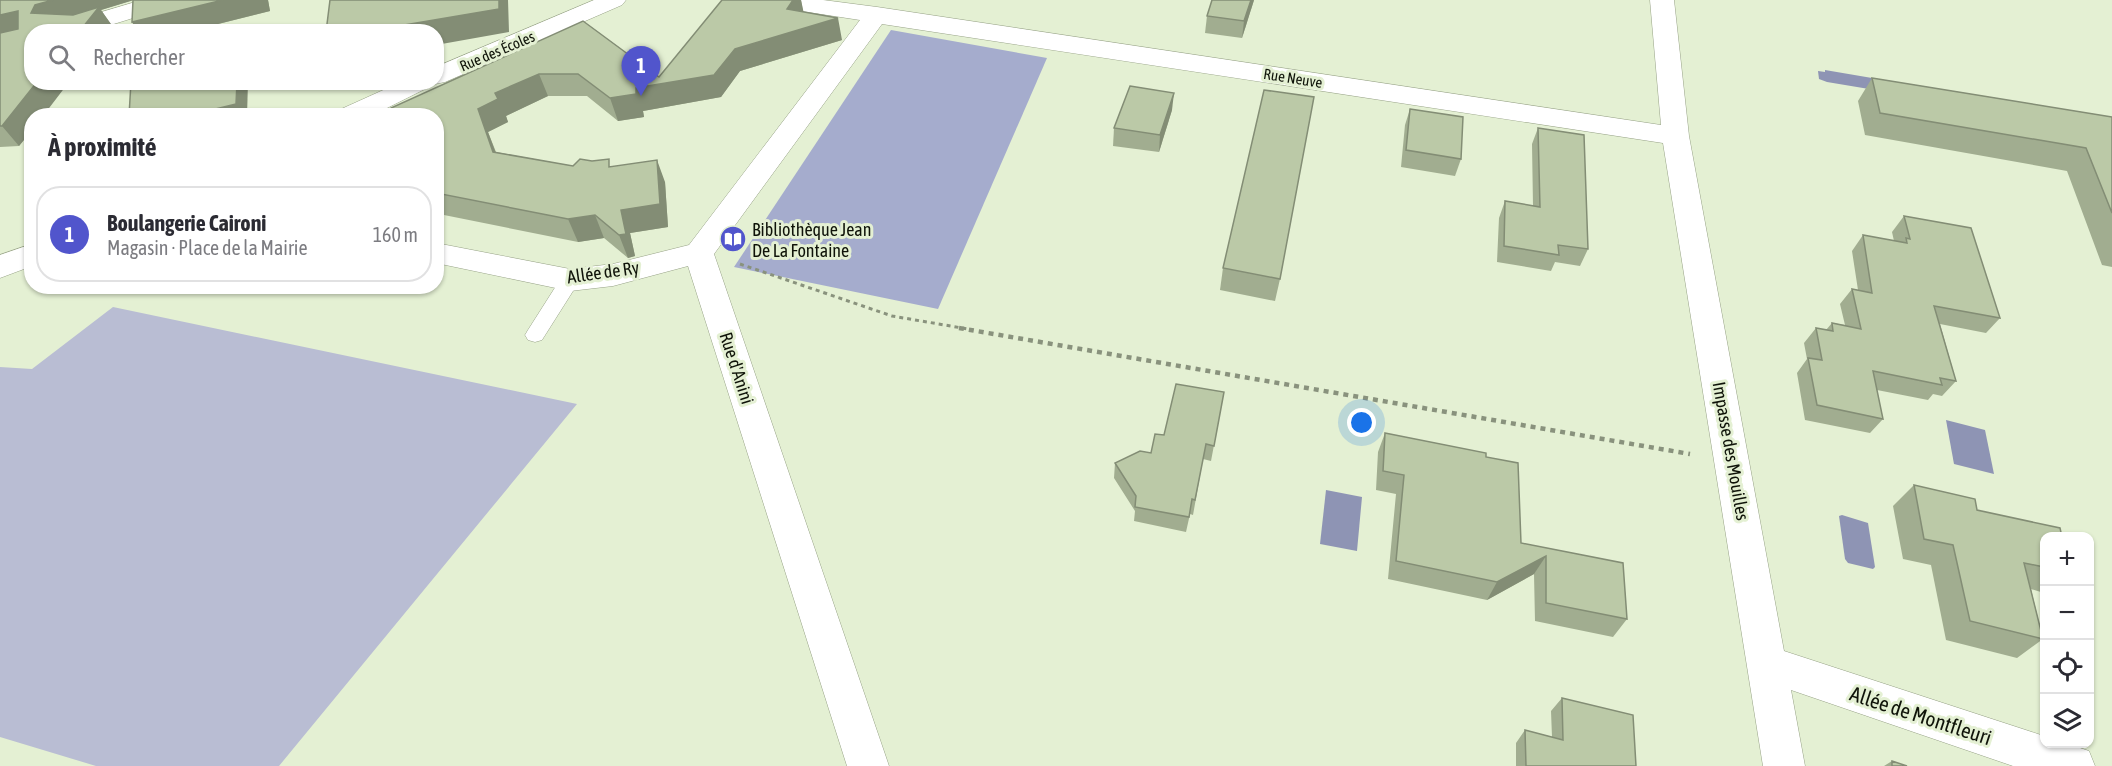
<!DOCTYPE html>
<html lang="fr">
<meta charset="utf-8">
<style>
:root{--surface:#fff;--page:#f7f7f7;--text:#2b2b33;--muted:#7c7c81;--line:#e1e1e2;--accent:#5155cc}
body{margin:0;font-family:"Asap Condensed",sans-serif;background:var(--page);color:var(--text)}
.controls{position:absolute;right:18px;bottom:18px;display:grid;overflow:hidden;border-radius:12px;box-shadow:0 2px 4px #0004}
.controls button{width:54px;height:54px;display:grid;place-items:center;padding:0;border:0;border-bottom:2px solid var(--line);background:var(--surface);color:var(--text);font:30px sans-serif}
.you{position:absolute;left:1362px;top:423px;width:21px;height:21px;margin:-15px;border:4px solid #fff;border-radius:50%;background:#1a73e8;box-shadow:0 0 0 9px #1a73e833}
.badge{display:grid;place-items:center;width:39px;height:39px;border-radius:50%;background:var(--accent);color:#fff;font-size:20px;font-weight:700}
.pin{position:absolute;translate:-50% -50px;filter:drop-shadow(0 2px 3px #0008)}
.pin::after{content:'';position:absolute;top:32px;width:21px;height:18px;background:inherit;clip-path:polygon(0 0,100% 0,50% 100%)}
.list{margin:0;padding:0;list-style:none}
h2{display:flex;justify-content:space-between;align-items:center;height:78px;margin:0;padding:0 24px;font-size:26px}
h2 small{font-size:20px;font-weight:400;color:var(--muted)}
.list li{display:grid;grid-template-columns:39px 1fr auto;gap:18px;align-items:center;box-sizing:border-box;height:96px;margin:0 12px 12px;padding:0 12px;border:2px solid var(--line);border-radius:24px}
.list b{display:block;font-size:22px;white-space:nowrap}
.list p{margin:0;font-size:20px;white-space:nowrap;color:var(--muted)}
.list em{font-size:20px;font-style:normal;color:var(--muted)}
.icon{flex:none;width:33px;height:33px;fill:none;stroke:currentColor;stroke-width:2;stroke-linecap:round;stroke-linejoin:round}
.map{position:relative;flex:none;width:2112px;height:766px;overflow:hidden}
.search{position:absolute;background:var(--surface);box-shadow:0 2px 4px #0004;left:24px;top:24px;width:420px;height:66px;display:flex;align-items:center;gap:15px;box-sizing:border-box;padding:0 21px;border-radius:24px;color:var(--muted);font-size:22px}
.panel{position:absolute;background:var(--surface);box-shadow:0 2px 4px #0004;left:24px;top:108px;width:420px;height:186px;border-radius:24px}
.map>svg:first-child{display:block}
</style>
<div class="map">
<svg width="2112" height="766" viewBox="0 0 2112 766">
<rect width="100%" height="100%" fill="#e4f0d3"/>
<polygon fill="#b9bdd3" points="113,307 577,404 279,766 96,766 0,737 0,367 32,369"/>
<polygon fill="#a5accd" points="891,30 1047,58 938,309 734,267"/>
<g fill="#8e94b4">
<polygon points="1825,70 1872,78 1875,90 1827,82 1819,79 1818,71 1825,72"/>
<polygon points="1946,420 1985,430 1994,474 1954,464"/>
<polygon points="1326,490 1362,497 1357,551 1320,544"/>
<polygon points="1842,515 1868,523 1875,567 1873,569 1848,563 1845,559 1839,516"/>
</g>
<g fill="none" stroke-linecap="round" stroke-linejoin="round">
<defs>
<polygon id="service" points="570,273 577,275 580,280 542,340 535,342 528,340 525,335 528,330 563,275"/>
<g id="minor">
<polygon points="142,0 179,0 175,5 88,32 48,32 51,27"/>
<polygon points="594,0 626,0 622,5 445,82 435,84 371,116 335,116 339,110 401,82 436,82 436,67"/>
<polygon points="763,0 823,0 877,7 1661,125 1650,0 1674,0 1689,136 1784,651 2044,736 2044,744 2068,744 2089,751 2095,766 2013,766 1791,690 1805,766 1763,766 1663,143 882,24 714,254 889,766 847,766 688,266 613,286 570,291 436,263 436,243 570,269 613,264 689,245 860,20 775,7 767,5"/>
<polygon points="32,244 32,266 0,278 0,255"/>
</g>
</defs>
<use href="#service" stroke="#97a287" stroke-width="1"/>
<use href="#minor" stroke="#97a287" stroke-width="1"/>
<polyline stroke="#89927d" stroke-width="3" stroke-dasharray="4 4" stroke-linecap="butt" points="740,264 892,316 968,329"/>
<polyline stroke="#89927d" stroke-width="4.5" stroke-dasharray="5 5" stroke-linecap="butt" points="959,328 1690,454"/>
<use href="#service" fill="#fff" fill-rule="evenodd"/>
<use href="#minor" fill="#fff" fill-rule="evenodd"/>
</g>
<g fill="#a1ad90">
<polygon points="0,0 268,0 270,11 186,32 134,32 138,31 132,22 133,0 101,10 113,27 109,32 32,32 32,130 19,146 0,147"/>
<polygon points="801,0 803,12 842,40 740,71 721,97 643,111 644,117 618,121 587,96 548,96 506,116 508,122 488,132 496,152 573,166 612,166 665,182 668,227 630,233 635,256 628,258 604,238 578,242 444,215 442,210 436,210 436,116 583,21 659,77"/>
<polygon points="1254,0 1242,38 1205,33 1207,16"/>
<polygon points="1872,78 2112,117 2112,267 2102,265 2067,171 1865,135 1858,101"/>
<polygon points="1410,109 1461,159 1455,176 1401,167 1405,125"/>
<polygon points="1172,110 1159,152 1113,146 1114,128"/>
<polygon points="1538,128 1588,249 1580,266 1555,262 1551,271 1497,262 1499,218 1505,201 1533,206 1532,144"/>
<polygon points="1904,216 2000,318 1986,333 1940,324 1956,381 1942,396 1933,394 1928,400 1877,390 1883,419 1870,433 1805,420 1797,373 1807,359 1804,343 1816,328 1826,330 1832,323 1845,325 1840,304 1852,289 1858,290 1852,251 1863,235 1894,241 1892,232"/>
<polygon points="1223,268 1280,279 1275,301 1220,290"/>
<polygon points="1224,392 1211,461 1203,459 1193,515 1190,514 1186,532 1134,521 1135,511 1114,478 1115,463 1151,453 1164,435"/>
<polygon points="1385,433 1486,457 1521,543 1623,563 1627,619 1613,637 1535,621 1534,574 1487,600 1388,579 1396,494 1376,490 1378,452"/>
<polygon points="1914,485 2044,537 2044,593 2031,589 2043,639 2017,658 1946,640 1931,565 1903,559 1893,506"/>
<polygon points="1562,698 1636,766 1516,766 1516,743 1525,730 1552,737 1551,711"/>
<polygon points="1892,761 1907,766 1884,766"/>
</g>
<g fill="#838d75">
<polygon points="53,0 134,0 101,10 113,27 109,32 79,32 50,25 31,13 35,5"/>
<polygon points="223,0 268,0 270,11 186,32 138,32 132,22"/>
<polygon points="499,0 508,0 509,32 436,45 436,32 363,32"/>
<polygon points="793,0 801,0 804,14 787,9"/>
<polygon points="1251,0 1254,0 1242,38 1244,21"/>
<polygon points="18,11 33,30 0,38 0,15"/>
<polygon points="838,18 842,40 740,71 721,97 643,111 644,117 618,121 610,98 735,49"/>
<polygon points="539,74 548,96 506,116 508,122 488,132 504,175 493,152 478,109 495,93"/>
<polygon points="37,82 69,82 43,116 32,116 32,130 19,146 2,126"/>
<polygon points="237,82 248,82 247,116 177,116"/>
<polygon points="1174,93 1172,110 1159,152 1160,135"/>
<polygon points="657,160 665,182 668,227 630,233 635,256 628,258 619,235 621,210"/>
<polygon points="595,215 604,238 578,242 568,219"/>
<polygon points="1546,556 1534,574 1487,600 1497,582"/>
</g>
<g fill="#bbc9a7" stroke="#838d75" stroke-width="1.5">
<polygon points="0,0 53,0 35,5 31,13 73,15 99,7 79,32 32,32 32,82 37,82 2,126 0,126 0,33 18,29 18,11 0,15"/>
<polygon points="133,0 223,0 132,22"/>
<polygon points="330,0 499,0 499,9 363,32 326,32"/>
<polygon points="722,0 793,0 787,9 838,18 735,49 714,75 636,88 636,94 610,98 578,74 539,74 495,93 498,99 478,109 493,152 573,166 580,159 592,161 609,159 609,167 657,160 660,204 621,210 626,234 619,235 595,215 568,219 436,193 436,116 389,116 391,108 583,21 659,77"/>
<polygon points="1212,0 1251,0 1244,21 1207,16"/>
<polygon points="1872,78 2112,117 2112,213 2086,148 1880,113"/>
<polygon points="131,82 237,82 236,104 199,113 199,111 177,116 129,116"/>
<polygon points="1130,86 1174,93 1160,135 1114,128"/>
<polygon points="1264,90 1314,97 1280,279 1223,268"/>
<polygon points="1410,109 1463,117 1461,159 1406,150"/>
<polygon points="1538,128 1584,135 1588,249 1558,245 1559,255 1504,246 1505,201 1540,207"/>
<polygon points="1904,216 1971,228 2000,318 1934,306 1956,381 1940,378 1942,385 1873,371 1883,419 1817,405 1808,358 1822,360 1816,328 1833,331 1832,323 1861,329 1852,289 1872,293 1863,235 1907,243 1906,238 1910,239"/>
<polygon points="1176,384 1224,392 1214,446 1206,444 1195,500 1192,499 1189,517 1135,507 1136,496 1115,463 1140,451 1151,453 1155,434 1164,435"/>
<polygon points="1385,433 1486,453 1486,457 1518,463 1521,543 1623,563 1627,619 1546,603 1546,556 1497,582 1396,561 1404,475 1383,471"/>
<polygon points="1914,485 1975,499 1977,510 2060,528 2062,537 2044,537 2044,567 2024,563 2043,639 1970,621 1953,545 1924,539"/>
<polygon points="1562,698 1633,715 1636,766 1526,766 1525,730 1563,740"/>
<polygon points="1892,761 1907,766 1892,766"/>
</g>
<defs>
<symbol id="library-disc" viewBox="-11 -11 22 22"><circle r="9.5" fill="#5155cc" stroke="#e4f0d3"/><path d="M-6-4Q-3-5.5-.7-3.5V5Q-3 3-6 4ZM6-4Q3-5.5 .7-3.5V5Q3 3 6 4Z" fill="#fff"/></symbol>
</defs>
<g fill-rule="evenodd">
<use href="#library-disc" x="718" y="224" width="30" height="30"/>
</g>
<g text-anchor="middle" dominant-baseline="central" stroke-width="6" stroke-linejoin="round" paint-order="stroke">
<g font-size="15" fill="#0f1309" stroke="#e4f0d3">
<text transform="translate(497 51) rotate(-23)">Rue des Écoles</text>
<text transform="translate(1293 78) rotate(9)">Rue Neuve</text>
</g>
<g font-size="18" fill="#0f1309" stroke="#e4f0d3" text-anchor="start">
<text x="752" y="229">Bibliothèque Jean<tspan x="752" dy="21">De La Fontaine</tspan></text>
</g>
<g font-size="18" fill="#0f1309" stroke="#e4f0d3">
<text transform="translate(603 272) rotate(-8)">Allée de Ry</text>
<text transform="translate(737 368) rotate(72)">Rue d'Anini</text>
<text transform="translate(1731 451) rotate(80)">Impasse des Mouilles</text>
</g>
<g font-size="21" fill="#0f1309" stroke="#e4f0d3">
<text transform="translate(1921 715) rotate(18)">Allée de Montfleuri</text>
</g>
</g>
</svg>
<div class="controls">
<button>+</button>
<button>−</button>
<button><svg class="icon" aria-label="locate" viewBox="0 0 24 24"><circle cx="12" cy="12" r="6"/><path d="M12 2v4M12 18v4M2 12h4M18 12h4"/></svg></button>
<button><svg class="icon" aria-label="layers" viewBox="0 0 24 24"><path d="M12 4l9 5-9 5-9-5zM3 14l9 5 9-5"/></svg></button>
</div>
<div class="you"></div>
<div class="pin badge" style="left:641px;top:96px">1</div>
<div class="search"><svg class="icon" aria-label="search" viewBox="0 0 24 24"><circle cx="10" cy="10" r="6"/><path d="M15 15l6 6"/></svg>Rechercher</div>
<section class="panel">
<h2>À proximité<small></small></h2>
<ul class="list">
<li><span class="badge">1</span><div><b>Boulangerie Caironi</b><p>Magasin · Place de la Mairie</p></div><em>160 m</em></li>
</ul>
</section>
</div>
